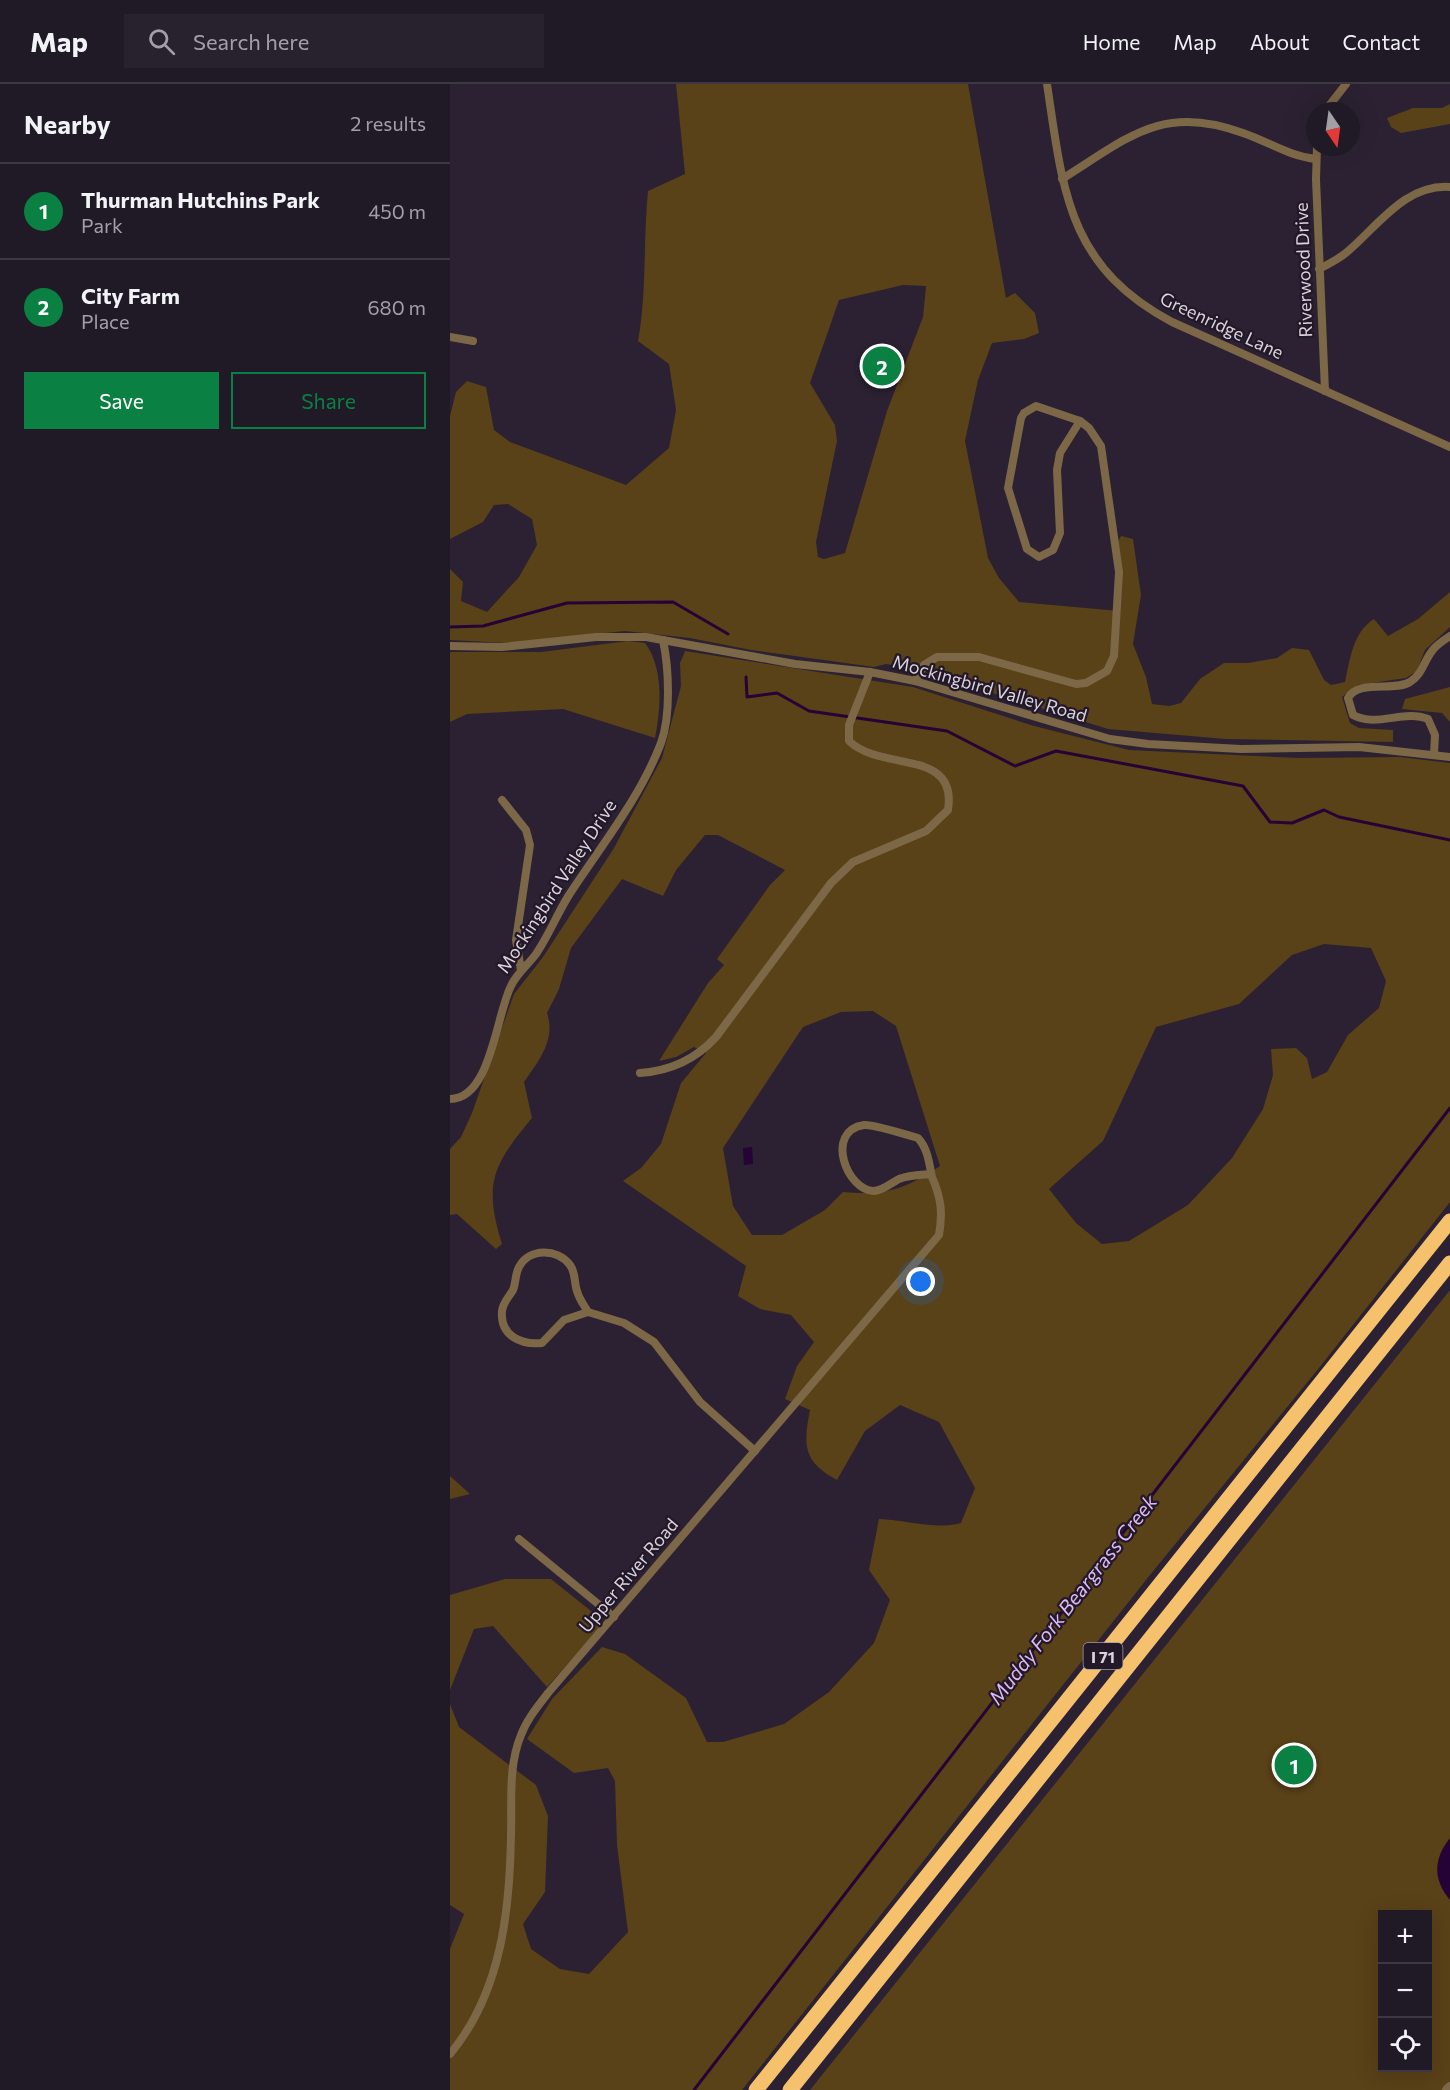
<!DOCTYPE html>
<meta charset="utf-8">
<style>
:root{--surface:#201926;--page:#28222e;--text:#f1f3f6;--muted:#a2a0a7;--line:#3d3843;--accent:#0b8043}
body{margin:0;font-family:Commissioner,sans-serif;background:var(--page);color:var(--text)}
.controls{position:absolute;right:18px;bottom:18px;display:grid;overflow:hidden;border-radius:0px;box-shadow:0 6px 24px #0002}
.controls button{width:54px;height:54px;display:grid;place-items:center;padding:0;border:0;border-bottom:2px solid var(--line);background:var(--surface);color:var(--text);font:30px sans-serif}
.compass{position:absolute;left:856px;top:18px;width:54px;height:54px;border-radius:50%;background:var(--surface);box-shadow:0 6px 24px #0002;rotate:167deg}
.you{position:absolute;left:471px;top:1198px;width:21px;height:21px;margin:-15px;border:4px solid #fff;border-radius:50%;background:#1a73e8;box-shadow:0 0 0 9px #1a73e833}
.badge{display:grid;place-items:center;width:39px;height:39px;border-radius:50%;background:var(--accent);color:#fff;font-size:20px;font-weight:700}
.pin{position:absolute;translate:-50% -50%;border:3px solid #fff;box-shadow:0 2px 6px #0006}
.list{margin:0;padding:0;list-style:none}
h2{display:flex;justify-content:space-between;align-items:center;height:78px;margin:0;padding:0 24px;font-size:26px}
h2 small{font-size:20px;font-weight:400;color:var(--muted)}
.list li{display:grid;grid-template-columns:39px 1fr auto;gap:18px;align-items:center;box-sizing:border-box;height:96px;padding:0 24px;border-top:2px solid var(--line)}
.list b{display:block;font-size:22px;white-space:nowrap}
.list p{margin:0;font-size:20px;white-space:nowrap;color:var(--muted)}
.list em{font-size:20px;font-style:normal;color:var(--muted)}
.actions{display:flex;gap:12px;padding:18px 24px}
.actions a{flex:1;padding:14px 0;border:2px solid var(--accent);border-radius:0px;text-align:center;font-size:21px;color:var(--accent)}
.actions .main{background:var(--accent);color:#fff}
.icon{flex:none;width:33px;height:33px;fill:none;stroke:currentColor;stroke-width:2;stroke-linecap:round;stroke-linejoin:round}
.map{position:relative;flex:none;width:1000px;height:2006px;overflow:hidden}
header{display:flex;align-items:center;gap:36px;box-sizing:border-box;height:84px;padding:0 30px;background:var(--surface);border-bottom:2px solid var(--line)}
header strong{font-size:28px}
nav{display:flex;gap:33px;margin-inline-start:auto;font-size:21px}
.search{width:420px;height:54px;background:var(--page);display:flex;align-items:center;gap:15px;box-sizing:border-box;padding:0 21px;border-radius:0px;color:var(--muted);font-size:22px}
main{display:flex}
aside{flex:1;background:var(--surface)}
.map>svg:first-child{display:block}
</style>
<header>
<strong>Map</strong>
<div class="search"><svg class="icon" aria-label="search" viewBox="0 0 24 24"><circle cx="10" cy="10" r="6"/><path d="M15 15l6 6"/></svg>Search here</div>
<nav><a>Home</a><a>Map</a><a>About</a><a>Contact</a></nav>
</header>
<main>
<aside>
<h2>Nearby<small>2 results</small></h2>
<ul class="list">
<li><span class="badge">1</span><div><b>Thurman Hutchins Park</b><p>Park</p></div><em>450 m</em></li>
<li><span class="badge">2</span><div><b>City Farm</b><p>Place</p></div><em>680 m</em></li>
</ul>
<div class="actions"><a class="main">Save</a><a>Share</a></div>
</aside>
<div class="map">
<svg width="1000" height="2006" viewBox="0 0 1000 2006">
<rect width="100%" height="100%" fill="#2b2132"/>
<g fill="#594118" fill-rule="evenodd">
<path d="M226,0H518L556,214L565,209L585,229L589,249L574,255L542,259L528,296L515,357L538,474L549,494L569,518L669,527L667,460L671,452L683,455L691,511L683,560L696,593L702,620L719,622L731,619L750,595L774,579H798L827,574L842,564L859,566L874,596L881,601L895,598C900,575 903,548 924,535L938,552L968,535L1000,508V543L975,566L967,587L956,594L908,601L892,613L900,639L909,644L943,646V658L776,655L658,645L462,584L436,580L424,583L301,566L240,554L175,547L57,559L0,556V485L13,498L11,517L37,528L69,493L87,461L82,435L58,420L44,421L33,438L0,455V332L6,308L17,297L36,303L44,346L60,358L176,401L219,364L226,326L219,280L188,257C197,208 193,157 198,107L235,90ZM453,201L476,202L473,233L437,327L395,469L374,475L368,473L366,458L387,357L385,341L360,299L389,216Z"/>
<polygon points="1000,20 1000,40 951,49 941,43 937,34 963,24 992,24"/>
<path d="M178,557L195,559C214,584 211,624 205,654L113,625L17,630L0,638V568H91Z"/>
<path d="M235,567L463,603L584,642L679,666L849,674L950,673L1000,679V1118L869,1284L700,1491L292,2006H0V1865L14,1830L0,1821V1620L9,1643L86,1701L98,1732L95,1808L73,1840L81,1865L110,1885L139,1890L178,1848L167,1761L165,1697L158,1684L124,1689L77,1655L102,1615L152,1563L175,1570L236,1614L257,1658H273L334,1640L379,1608L424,1559L440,1516L419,1486L429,1435C456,1436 484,1446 511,1439L525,1404L489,1338L450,1321L415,1347L387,1396C353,1378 353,1361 360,1326L335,1315L347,1282L364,1258L341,1231L310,1225L288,1212L296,1182L173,1097L191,1084L211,1060L231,999L256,969L244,963L226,973L209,977L258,899L274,881L267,875L320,801L335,786L268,751H255L226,786L213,812L172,795L121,864L109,905L97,929C106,956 89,976 74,998L82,1034C43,1081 33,1099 52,1160L46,1165L7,1130L0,1131V1065L11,1053L22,1029L64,910L93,873L164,764L212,674L231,602L230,579ZM874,860L921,864L936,897L929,924L898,951L877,988L862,995L857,974L846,964L821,965L823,991L813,1025L782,1074L738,1121L679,1157L652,1160L626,1139L599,1105L653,1057L706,943L789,920L842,871ZM423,927L446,942L490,1082C455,1105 436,1112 393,1108L375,1126L332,1151H302L283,1122L273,1064L353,943L391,928Z"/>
<polygon points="1000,603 1000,638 992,629 952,625 955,615"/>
<path d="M1000,1206V2006H360ZM932,1830H978V1984H932Z"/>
<polygon points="0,1392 20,1410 0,1415"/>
<polygon points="55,1495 101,1495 151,1535 149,1545 97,1603 43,1542 24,1545 0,1606 0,1511"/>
</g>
<g fill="#260336">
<polygon points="302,1063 303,1080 294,1081 293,1064"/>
<path d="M1000,1754V1816C983,1796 983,1775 1000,1754Z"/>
</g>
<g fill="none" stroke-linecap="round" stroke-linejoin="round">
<g stroke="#260336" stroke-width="3">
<polyline points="0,543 33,542 117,519 223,518 278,550"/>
<polyline points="296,593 297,613 327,609 359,627 497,647 565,682 606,667 793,702 820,738 842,739 874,726 889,733 1000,756"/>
<polyline points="244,2006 1000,1024"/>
</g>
<g stroke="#7c6747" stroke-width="8">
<path d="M597,0C613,106 617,182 722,238L1000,363"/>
<polyline points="875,27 896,0"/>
<polyline points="867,63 866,95 875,307"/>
<path d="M612,95C678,54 712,19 793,49C819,58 839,72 866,75"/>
<path d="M869,185C879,180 889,175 897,168C928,142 955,100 1000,103"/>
<polyline points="0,253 23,257"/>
<polygon points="586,322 630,337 610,369 607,386 610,449 603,466 589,473 577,465 558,404 571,334 574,329"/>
<polyline points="0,562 52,563 146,553 196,553 345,580 420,588 465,597 660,655 698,660 791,665 909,663 1000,673"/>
<polyline points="465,597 474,581 487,573 529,573 626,600 636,599 657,587 664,572 669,488 651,362 639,344 630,337"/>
<path d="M984,671L985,651L978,635C954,625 927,644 903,631L898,614C909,595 944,608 960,598C972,591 974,577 982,567C986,561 994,556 1000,552"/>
<polyline points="52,716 76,746 80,761 66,856 71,886"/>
<path d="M190,989C219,987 246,975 266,953L381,799L403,778L476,747L498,726C508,664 431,688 399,657V641L420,588"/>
<path d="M0,1015C41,1015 46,931 61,902C67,889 78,881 86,870C99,851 107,830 119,811C151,762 190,714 211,659C221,631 219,585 213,556"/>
<path d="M138,1228L114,1236L92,1259C71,1261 50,1252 52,1227C53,1218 59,1213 63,1206C66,1199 65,1190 69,1183C79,1164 107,1164 120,1181C126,1189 124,1199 127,1207C129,1215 134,1221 138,1228L174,1239L204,1258L250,1318L305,1367"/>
<polyline points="69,1455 164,1533"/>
<path d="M0,1970C51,1909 60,1827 61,1750C62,1718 58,1682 71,1651C77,1635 88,1622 98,1609L489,1151C493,1128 491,1114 482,1093C479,1079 478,1065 468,1054C458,1051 422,1040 414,1041C374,1047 397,1107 424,1107C434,1106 441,1099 449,1095C459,1091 470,1091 481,1090"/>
</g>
<polyline stroke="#7c6747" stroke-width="10" points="997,2006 1000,2003"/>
<g stroke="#f6c16d" stroke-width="15">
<polyline points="306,2006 1000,1137"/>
<polyline points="340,2006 1000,1179"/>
</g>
</g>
<g text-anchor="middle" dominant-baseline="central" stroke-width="4.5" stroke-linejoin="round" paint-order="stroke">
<rect fill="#221828" stroke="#a29ba7" stroke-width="1.5" x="633.5" y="1559" width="39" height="26" rx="4.5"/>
<g font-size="16" font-weight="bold" fill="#d9d3dd">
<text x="653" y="1572">I 71</text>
</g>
<g font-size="18" fill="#d9d3dd" stroke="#221828">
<text transform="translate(853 186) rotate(-92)">Riverwood Drive</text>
<text transform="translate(772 241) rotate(25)">Greenridge Lane</text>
<text transform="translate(540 604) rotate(16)">Mockingbird Valley Road</text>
<text transform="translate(106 802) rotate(-57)">Mockingbird Valley Drive</text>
<text transform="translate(178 1491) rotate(-50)">Upper River Road</text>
</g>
<g font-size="20" font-style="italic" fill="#debaf5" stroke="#221828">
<text transform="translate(622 1515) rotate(-52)">Muddy Fork Beargrass Creek</text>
</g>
</g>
</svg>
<div class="controls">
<button>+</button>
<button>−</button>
<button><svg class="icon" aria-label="locate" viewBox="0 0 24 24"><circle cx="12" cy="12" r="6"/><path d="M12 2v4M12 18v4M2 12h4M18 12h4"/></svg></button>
</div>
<svg class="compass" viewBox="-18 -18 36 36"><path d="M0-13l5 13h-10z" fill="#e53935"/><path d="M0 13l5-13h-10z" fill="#a2a0a7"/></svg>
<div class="you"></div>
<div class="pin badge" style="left:844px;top:1681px">1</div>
<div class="pin badge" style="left:432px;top:282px">2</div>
</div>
</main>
